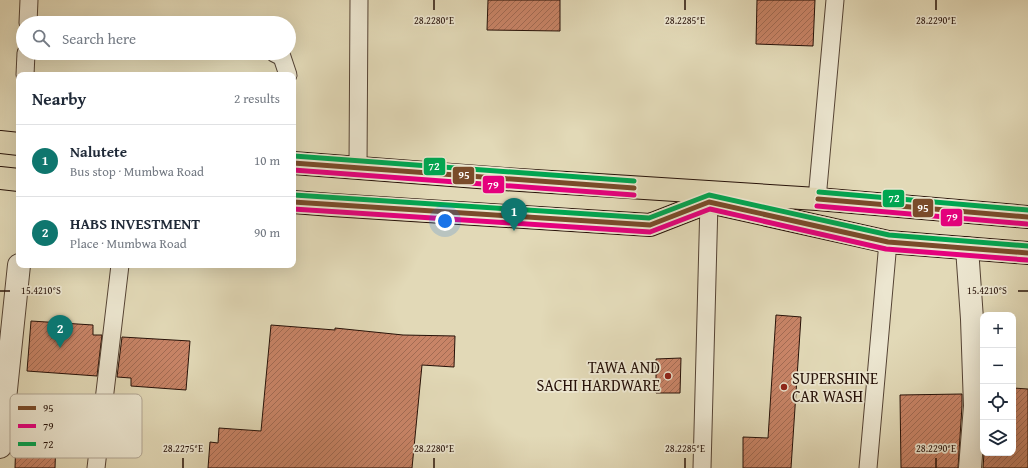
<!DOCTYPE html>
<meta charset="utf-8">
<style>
:root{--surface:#fff;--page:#f2f2f3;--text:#1f2937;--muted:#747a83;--line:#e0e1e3;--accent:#0f766e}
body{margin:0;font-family:"Gentium Book Plus",serif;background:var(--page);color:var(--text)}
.controls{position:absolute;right:12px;bottom:12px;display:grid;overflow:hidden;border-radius:8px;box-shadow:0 4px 16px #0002}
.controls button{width:36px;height:36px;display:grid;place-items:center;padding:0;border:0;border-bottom:1px solid var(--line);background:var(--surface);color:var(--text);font:20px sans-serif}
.you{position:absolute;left:445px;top:221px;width:14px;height:14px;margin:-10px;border:3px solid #fff;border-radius:50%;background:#1a73e8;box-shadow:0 0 0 6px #1a73e833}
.badge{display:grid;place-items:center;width:26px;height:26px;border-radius:50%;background:var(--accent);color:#fff;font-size:13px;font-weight:700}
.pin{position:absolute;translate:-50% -33px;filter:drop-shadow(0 1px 2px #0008)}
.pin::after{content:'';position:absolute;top:21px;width:14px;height:12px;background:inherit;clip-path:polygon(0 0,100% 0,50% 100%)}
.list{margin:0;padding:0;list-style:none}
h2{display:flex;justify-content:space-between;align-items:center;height:52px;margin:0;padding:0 16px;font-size:17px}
h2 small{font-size:13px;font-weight:400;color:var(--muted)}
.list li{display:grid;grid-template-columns:26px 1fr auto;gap:12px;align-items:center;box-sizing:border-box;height:72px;padding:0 16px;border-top:1px solid var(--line)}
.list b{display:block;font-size:15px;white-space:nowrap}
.list p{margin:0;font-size:13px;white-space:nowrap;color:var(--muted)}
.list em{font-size:13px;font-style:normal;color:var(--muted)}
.icon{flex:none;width:22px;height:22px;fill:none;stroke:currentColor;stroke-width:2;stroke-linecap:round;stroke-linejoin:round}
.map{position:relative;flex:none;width:1028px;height:468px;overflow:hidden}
.search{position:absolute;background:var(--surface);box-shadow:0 4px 16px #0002;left:16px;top:16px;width:280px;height:44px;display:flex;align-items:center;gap:10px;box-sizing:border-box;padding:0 14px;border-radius:22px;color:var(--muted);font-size:15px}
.panel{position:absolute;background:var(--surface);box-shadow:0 4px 16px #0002;left:16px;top:72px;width:280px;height:196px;border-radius:8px}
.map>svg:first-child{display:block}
</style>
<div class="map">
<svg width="1028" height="468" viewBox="0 0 1028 468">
<defs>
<pattern id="building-hatch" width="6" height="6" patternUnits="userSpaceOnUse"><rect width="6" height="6" fill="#c88467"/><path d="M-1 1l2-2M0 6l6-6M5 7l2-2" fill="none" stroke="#a26b53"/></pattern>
</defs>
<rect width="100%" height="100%" fill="#e2d9b7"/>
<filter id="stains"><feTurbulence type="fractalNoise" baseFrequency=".005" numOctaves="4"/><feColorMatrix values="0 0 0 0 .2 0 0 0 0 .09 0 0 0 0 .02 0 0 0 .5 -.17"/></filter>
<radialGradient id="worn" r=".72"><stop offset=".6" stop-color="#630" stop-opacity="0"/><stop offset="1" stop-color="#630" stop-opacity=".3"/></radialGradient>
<g fill="url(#building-hatch)" stroke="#261108">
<polygon points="488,0 560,0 560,31 487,30"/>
<polygon points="757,0 815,0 813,46 756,44"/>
<polygon points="776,315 801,317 791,468 743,468 743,437 768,438"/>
<polygon points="31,321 93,325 93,335 102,335 97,376 27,371"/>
<polygon points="271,325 335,330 335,328 403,335 455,336 454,367 422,365 412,468 208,468 210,442 218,443 219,428 261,431"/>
<polygon points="122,337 190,341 186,390 131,386 131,378 117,377"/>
<polygon points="681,358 680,393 656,393 656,359"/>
<polygon points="1013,388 1028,389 1028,468 983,468 984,453 1013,453"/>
<polygon points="962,394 962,406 958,468 901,468 900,395"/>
<polygon points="16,435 56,437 55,468 15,468"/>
</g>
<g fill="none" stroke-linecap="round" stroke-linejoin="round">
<defs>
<g id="lane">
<polyline points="28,23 29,0"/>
<polyline points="274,53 282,57 288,75"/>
<polyline points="25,75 26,53"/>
<polyline points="358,168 359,0"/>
<polyline points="817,199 835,0"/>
<polyline points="96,468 120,265"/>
<polyline points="702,468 709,202"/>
<polyline points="868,468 888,242"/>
</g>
<g id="street">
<polyline points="967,248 972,319 975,406 970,468"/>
<polyline points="0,447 19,265"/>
</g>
<g id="primary">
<polyline points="0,142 19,144"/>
<polyline points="293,163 504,179 817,199 1028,217"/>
<polyline points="0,178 19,180"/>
<polyline points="293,202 332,205 650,225 709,202 888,242 1028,253"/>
</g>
</defs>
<use href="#lane" stroke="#554334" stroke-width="19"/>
<use href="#street" stroke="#554334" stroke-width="24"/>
<use href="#primary" stroke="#261108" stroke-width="24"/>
<use href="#lane" stroke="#ece6d0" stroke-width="17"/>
<use href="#street" stroke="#ece6d0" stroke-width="22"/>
<use href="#primary" stroke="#e2d9b7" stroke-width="22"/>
<defs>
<g id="bus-1">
<polyline points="293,163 634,188"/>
<polyline points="818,199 1028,217"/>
<polyline points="293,202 650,225 709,202 888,242 1028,253"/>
</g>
<g id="bus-2">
<polyline points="293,170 634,195"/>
<polyline points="817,206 1027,224"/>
<polyline points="293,209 650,232 710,209 886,249 1027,260"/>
</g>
<g id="bus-3">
<polyline points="294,156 634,181"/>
<polyline points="819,192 1028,210"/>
<polyline points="294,195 649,218 709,195 889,235 1028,246"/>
</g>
</defs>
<use href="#bus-1" stroke="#ece6d0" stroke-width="8"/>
<use href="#bus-2" stroke="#ece6d0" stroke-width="8"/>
<use href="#bus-3" stroke="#ece6d0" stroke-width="8"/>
<use href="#bus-1" stroke="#7a4b2a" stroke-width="5"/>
<use href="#bus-2" stroke="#e5007d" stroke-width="5"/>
<use href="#bus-3" stroke="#00a651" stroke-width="5"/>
</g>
<path fill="none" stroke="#261108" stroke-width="1.5" d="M434,0V10M685,0V10M936,0V10M0,291H10M1018,291H1028M183,458V468M434,458V468M685,458V468M936,458V468"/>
<g fill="#8f2418" stroke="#ece6d0" stroke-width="1.5">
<circle cx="668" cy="376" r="4"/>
<circle cx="784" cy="387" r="4"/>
</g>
<g text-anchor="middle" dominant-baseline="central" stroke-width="3.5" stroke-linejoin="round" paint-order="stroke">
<g font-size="16" fill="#261108" stroke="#ece6d0" text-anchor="end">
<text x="660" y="367">TAWA AND<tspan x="660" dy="18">SACHI HARDWARE</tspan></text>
<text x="792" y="378" text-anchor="start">SUPERSHINE<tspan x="792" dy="18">CAR WASH</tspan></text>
</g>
</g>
<rect x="10" y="394" width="132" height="64" rx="6" fill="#ece6d0" stroke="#b1a694" stroke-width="1"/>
<rect x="18" y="406" width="18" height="4" fill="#7a4b2a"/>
<rect x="18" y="424" width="18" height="4" fill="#e5007d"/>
<rect x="18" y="442" width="18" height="4" fill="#00a651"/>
<g font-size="11" fill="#261108">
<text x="43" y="412">95</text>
<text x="43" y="430">79</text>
<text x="43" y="448">72</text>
</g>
<g font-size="10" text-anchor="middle" fill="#261108" stroke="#ece6d0" stroke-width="3.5" stroke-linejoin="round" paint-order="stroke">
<text x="434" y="24">28.2280°E</text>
<text x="685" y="24">28.2285°E</text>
<text x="936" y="24">28.2290°E</text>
<text x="41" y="294">15.4210°S</text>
<text x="987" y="294">15.4210°S</text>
<text x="183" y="452">28.2275°E</text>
<text x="434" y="452">28.2280°E</text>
<text x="685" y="452">28.2285°E</text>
<text x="936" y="452">28.2290°E</text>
</g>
<g stroke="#ece6d0" stroke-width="1.5">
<rect x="423" y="157" width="23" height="19" rx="4" fill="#00a651"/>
<rect x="452" y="166" width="23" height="19" rx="4" fill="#7a4b2a"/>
<rect x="482" y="175" width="23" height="19" rx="4" fill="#e5007d"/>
<rect x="882" y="189" width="23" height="19" rx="4" fill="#00a651"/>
<rect x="912" y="198" width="22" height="20" rx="4" fill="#7a4b2a"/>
<rect x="940" y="208" width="23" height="19" rx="4" fill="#e5007d"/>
</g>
<g font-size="11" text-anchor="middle" font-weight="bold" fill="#fff">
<text x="434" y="170">72</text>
<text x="464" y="179">95</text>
<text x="493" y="189">79</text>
<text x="894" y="202">72</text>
<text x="923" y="212">95</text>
<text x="952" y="221">79</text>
</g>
<rect width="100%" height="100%" filter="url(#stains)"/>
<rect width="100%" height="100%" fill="url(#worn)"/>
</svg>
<div class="controls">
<button>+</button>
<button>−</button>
<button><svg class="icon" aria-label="locate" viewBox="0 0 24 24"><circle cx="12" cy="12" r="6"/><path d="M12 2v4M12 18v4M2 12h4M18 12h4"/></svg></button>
<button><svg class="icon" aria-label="layers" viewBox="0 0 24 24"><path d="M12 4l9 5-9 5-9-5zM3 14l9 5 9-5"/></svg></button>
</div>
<div class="you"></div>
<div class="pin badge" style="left:514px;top:231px">1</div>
<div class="pin badge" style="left:60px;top:348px">2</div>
<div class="search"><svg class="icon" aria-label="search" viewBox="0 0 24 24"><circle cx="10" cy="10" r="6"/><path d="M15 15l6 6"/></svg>Search here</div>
<section class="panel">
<h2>Nearby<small>2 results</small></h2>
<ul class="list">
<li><span class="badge">1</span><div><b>Nalutete</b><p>Bus stop · Mumbwa Road</p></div><em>10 m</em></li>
<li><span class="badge">2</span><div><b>HABS INVESTMENT</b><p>Place · Mumbwa Road</p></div><em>90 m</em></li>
</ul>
</section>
</div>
